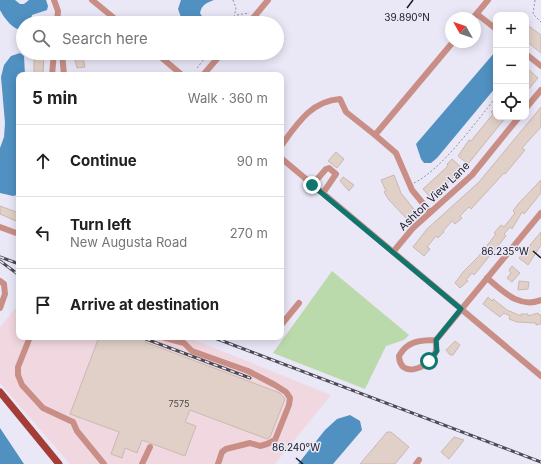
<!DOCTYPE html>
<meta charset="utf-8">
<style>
:root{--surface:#fff;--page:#f6f6f6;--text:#202124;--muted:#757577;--line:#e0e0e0}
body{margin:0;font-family:Inter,sans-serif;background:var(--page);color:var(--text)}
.controls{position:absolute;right:12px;top:12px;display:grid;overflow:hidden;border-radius:8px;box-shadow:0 2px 10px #0003}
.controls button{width:36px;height:36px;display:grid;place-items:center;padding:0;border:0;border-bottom:1px solid var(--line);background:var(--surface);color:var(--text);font:20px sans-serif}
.compass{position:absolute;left:445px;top:12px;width:36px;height:36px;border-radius:50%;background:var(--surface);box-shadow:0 2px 10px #0003;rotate:310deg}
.stop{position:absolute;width:12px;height:12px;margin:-9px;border:3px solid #0f766e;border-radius:50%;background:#fff}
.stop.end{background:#0f766e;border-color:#fff;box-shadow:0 1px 4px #0008}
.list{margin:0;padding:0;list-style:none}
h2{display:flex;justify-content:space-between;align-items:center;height:52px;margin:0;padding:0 16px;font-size:17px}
h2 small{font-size:13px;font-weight:400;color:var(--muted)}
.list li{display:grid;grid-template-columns:26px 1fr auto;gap:12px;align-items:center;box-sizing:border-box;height:72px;padding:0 16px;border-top:1px solid var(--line)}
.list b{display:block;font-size:15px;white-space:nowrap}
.list p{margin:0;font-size:13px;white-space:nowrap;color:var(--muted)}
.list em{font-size:13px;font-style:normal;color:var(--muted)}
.icon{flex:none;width:22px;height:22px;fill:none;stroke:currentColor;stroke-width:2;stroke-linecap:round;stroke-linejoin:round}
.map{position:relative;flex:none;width:541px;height:464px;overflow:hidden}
.search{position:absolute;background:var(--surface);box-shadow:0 2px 10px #0003;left:16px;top:16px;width:268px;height:44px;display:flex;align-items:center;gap:10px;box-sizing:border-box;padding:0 14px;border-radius:22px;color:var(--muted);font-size:15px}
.panel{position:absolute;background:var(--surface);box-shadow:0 2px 10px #0003;left:16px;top:72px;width:268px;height:268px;border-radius:8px}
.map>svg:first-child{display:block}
</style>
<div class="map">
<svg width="541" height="464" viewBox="0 0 541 464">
<rect width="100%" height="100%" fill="#eae7f7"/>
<polygon fill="#f1d8e0" points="19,304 19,337 187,337 331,395 275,464 70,464 0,383 0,327"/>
<polygon fill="#bbdaac" points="332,271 409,335 404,340 386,346 365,389 273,353"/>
<g fill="#5091c2">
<path d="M0,0H15L20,4H24L29,0H46L48,6L47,10L32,15L30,23H23V30C14,31 4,18 0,10C0,7 0,3 0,0Z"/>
<path d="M181,0H214C207,3 202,4 200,13L206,23H183L178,9Z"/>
<polygon points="495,52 496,87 437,158 431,163 424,163 421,159 416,144"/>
<path d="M20,53L24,56L25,75H19C19,113 23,157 17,195L13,196L0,193V148L4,137L5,123L1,77L4,65L11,56Z"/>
<polygon points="350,415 360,421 362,430 333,464 298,464 325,430 337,419"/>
<polygon points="0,428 24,464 0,464"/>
</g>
<g fill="#e0d0c7" stroke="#c9b9b1">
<polygon points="526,24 541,35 541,53 526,41"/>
<polygon points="34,53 44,53 43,75 34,75"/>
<polygon points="73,53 82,53 85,67 77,68"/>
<polygon points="528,69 538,78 526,92 526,71"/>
<polygon points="496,107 496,117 506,117 468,164 458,156 469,140 471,141 493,114 491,112"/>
<polygon points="541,107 541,127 522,148 525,150 505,174 504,173 471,209 469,207 460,216 462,218 455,224 452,221 443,231 444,232 438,238 436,236 427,247 430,249 424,256 413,247 427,229 479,182"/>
<polygon points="336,152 344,159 337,168 328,161"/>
<polygon points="452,159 463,169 431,198 423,189 448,166 447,164"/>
<polygon points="394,175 401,193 416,212 407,219 389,200 384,192 386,191 381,180"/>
<polygon points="343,177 354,185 349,191 340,181"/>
<polygon points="541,180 541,193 524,214 522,212 512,229 510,227 504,234 506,236 474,275 472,273 466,280 468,281 460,288 455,283 463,272 478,257 496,234 494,233 501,225 504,227 515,213 513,211 519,203"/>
<polygon points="0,206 19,213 19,221 16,221 0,214"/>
<polygon points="541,232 541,245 528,265 519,258"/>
<polygon points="512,266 520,273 512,282 507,278 511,273 509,270"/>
<polygon points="519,281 529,282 528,289 518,290"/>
<polygon points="488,297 492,301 493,299 507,310 521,316 521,314 528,314 528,316 538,313 539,315 541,315 541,324 536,325 536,323 517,322 509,319 510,316 504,313 500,317 483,304"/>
<polygon points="99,337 147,337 145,342 280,393 285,399 270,437 267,439 190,410 185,422 196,426 185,456 142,440 137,453 125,448 122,458 111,454 119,432 70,414"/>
<polygon points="455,341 460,345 453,355 450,355 446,350"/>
<polygon points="387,432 391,432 409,447 395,464 360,464"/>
<polygon points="454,437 464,440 449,459 441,452"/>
</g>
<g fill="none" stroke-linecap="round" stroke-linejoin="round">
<g stroke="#95929e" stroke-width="1" stroke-dasharray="2 2" stroke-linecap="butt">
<polyline points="233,0 236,8 233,23"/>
<polyline points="535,0 533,14 541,22"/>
<polyline points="237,15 249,13"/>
<polyline points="197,68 209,53"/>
<path d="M414,183C441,170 477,121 496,97"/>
</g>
<g stroke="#c98f87" stroke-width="6">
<polyline points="54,0 58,11 57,23"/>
<polyline points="92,0 120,23"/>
<polyline points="477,14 496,29"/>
<polyline points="473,18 488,0"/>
<polyline points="249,23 268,0"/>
<polyline points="62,53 64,75"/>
<polyline points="156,53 182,75"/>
<polyline points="526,54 541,66"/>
<polyline points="52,75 54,53"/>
<polyline points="203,75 222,53"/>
<polyline points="526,108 541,90"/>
<polyline points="375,135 396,153 412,190 430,212"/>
<path d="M281,146C297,124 311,101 340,99L346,112L375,135L453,42"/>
<polyline points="281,158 541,376"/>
<polyline points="312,185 326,169 329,168 336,174 323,193"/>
<polyline points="0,227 19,234"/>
<polyline points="393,252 413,228 472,175 519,117"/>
<path d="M487,278C503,291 519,309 541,300"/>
<polyline points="0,281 4,284 5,294 0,308"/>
<polyline points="281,325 299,303"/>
<polyline points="30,337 18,367 18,375 22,385 43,408 73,422 77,431 104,464"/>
<polyline points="162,337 184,343 192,351 248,371 275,385 286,392 290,398 289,405 275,440 267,444 260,446 250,443 226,449 222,452 218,464"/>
<path d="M436,340C436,345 437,351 434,356C427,368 400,379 399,356C407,341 420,340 436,340L541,213"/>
<polyline points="142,464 150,447"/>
<polyline points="416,464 419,460"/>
</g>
<polyline stroke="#a33d36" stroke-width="7" points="0,392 59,464"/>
<defs>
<g id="rail">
<polyline points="0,257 19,264"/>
<polyline points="0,261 19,275"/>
<polyline points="212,337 541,462"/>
<polyline points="146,339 250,378"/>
</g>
</defs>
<use href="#rail" stroke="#4c4a52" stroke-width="3"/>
<use href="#rail" stroke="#eae7f7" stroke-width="1.5" stroke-dasharray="4.5" stroke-linecap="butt"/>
</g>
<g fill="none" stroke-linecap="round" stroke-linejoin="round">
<polyline stroke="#0f766e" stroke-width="5" points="312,185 461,309 436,340 437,351 429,361"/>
</g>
<path fill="none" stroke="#1b1a20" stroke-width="1.5" d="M407,8L413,0M533,251L541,258M296,458L303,464"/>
<g text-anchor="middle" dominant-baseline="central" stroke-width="3" stroke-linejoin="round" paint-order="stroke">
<g font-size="9" fill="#4c484a">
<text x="179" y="403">7575</text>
</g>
<g font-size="11" fill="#1b1a20" stroke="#eae7f7">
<text transform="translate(434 196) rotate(-44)">Ashton View Lane</text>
</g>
</g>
<g font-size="10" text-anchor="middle" fill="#1b1a20" stroke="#eae7f7" stroke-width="3" stroke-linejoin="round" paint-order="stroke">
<text x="407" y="21">39.890°N</text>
<text x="505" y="255">86.235°W</text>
<text x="296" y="451">86.240°W</text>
</g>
</svg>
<div class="controls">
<button>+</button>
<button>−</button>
<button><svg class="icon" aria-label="locate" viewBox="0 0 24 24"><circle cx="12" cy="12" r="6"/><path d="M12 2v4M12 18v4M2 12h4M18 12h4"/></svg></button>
</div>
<svg class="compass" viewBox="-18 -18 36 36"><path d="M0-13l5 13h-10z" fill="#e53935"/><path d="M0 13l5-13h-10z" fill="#757577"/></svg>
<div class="stop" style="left:429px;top:361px"></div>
<div class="stop end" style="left:312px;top:185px"></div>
<div class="search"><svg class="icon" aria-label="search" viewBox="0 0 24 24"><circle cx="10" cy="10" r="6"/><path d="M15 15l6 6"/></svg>Search here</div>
<section class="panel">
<h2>5 min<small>Walk · 360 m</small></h2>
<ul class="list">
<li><svg class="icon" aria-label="ahead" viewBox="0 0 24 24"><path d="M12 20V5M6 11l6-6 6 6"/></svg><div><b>Continue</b></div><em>90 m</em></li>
<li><svg class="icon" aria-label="left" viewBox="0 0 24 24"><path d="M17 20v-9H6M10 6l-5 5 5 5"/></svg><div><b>Turn left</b><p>New Augusta Road</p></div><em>270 m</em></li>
<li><svg class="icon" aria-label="arrive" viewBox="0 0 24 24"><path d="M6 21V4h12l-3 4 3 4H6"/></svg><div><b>Arrive at destination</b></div></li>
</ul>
</section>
</div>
